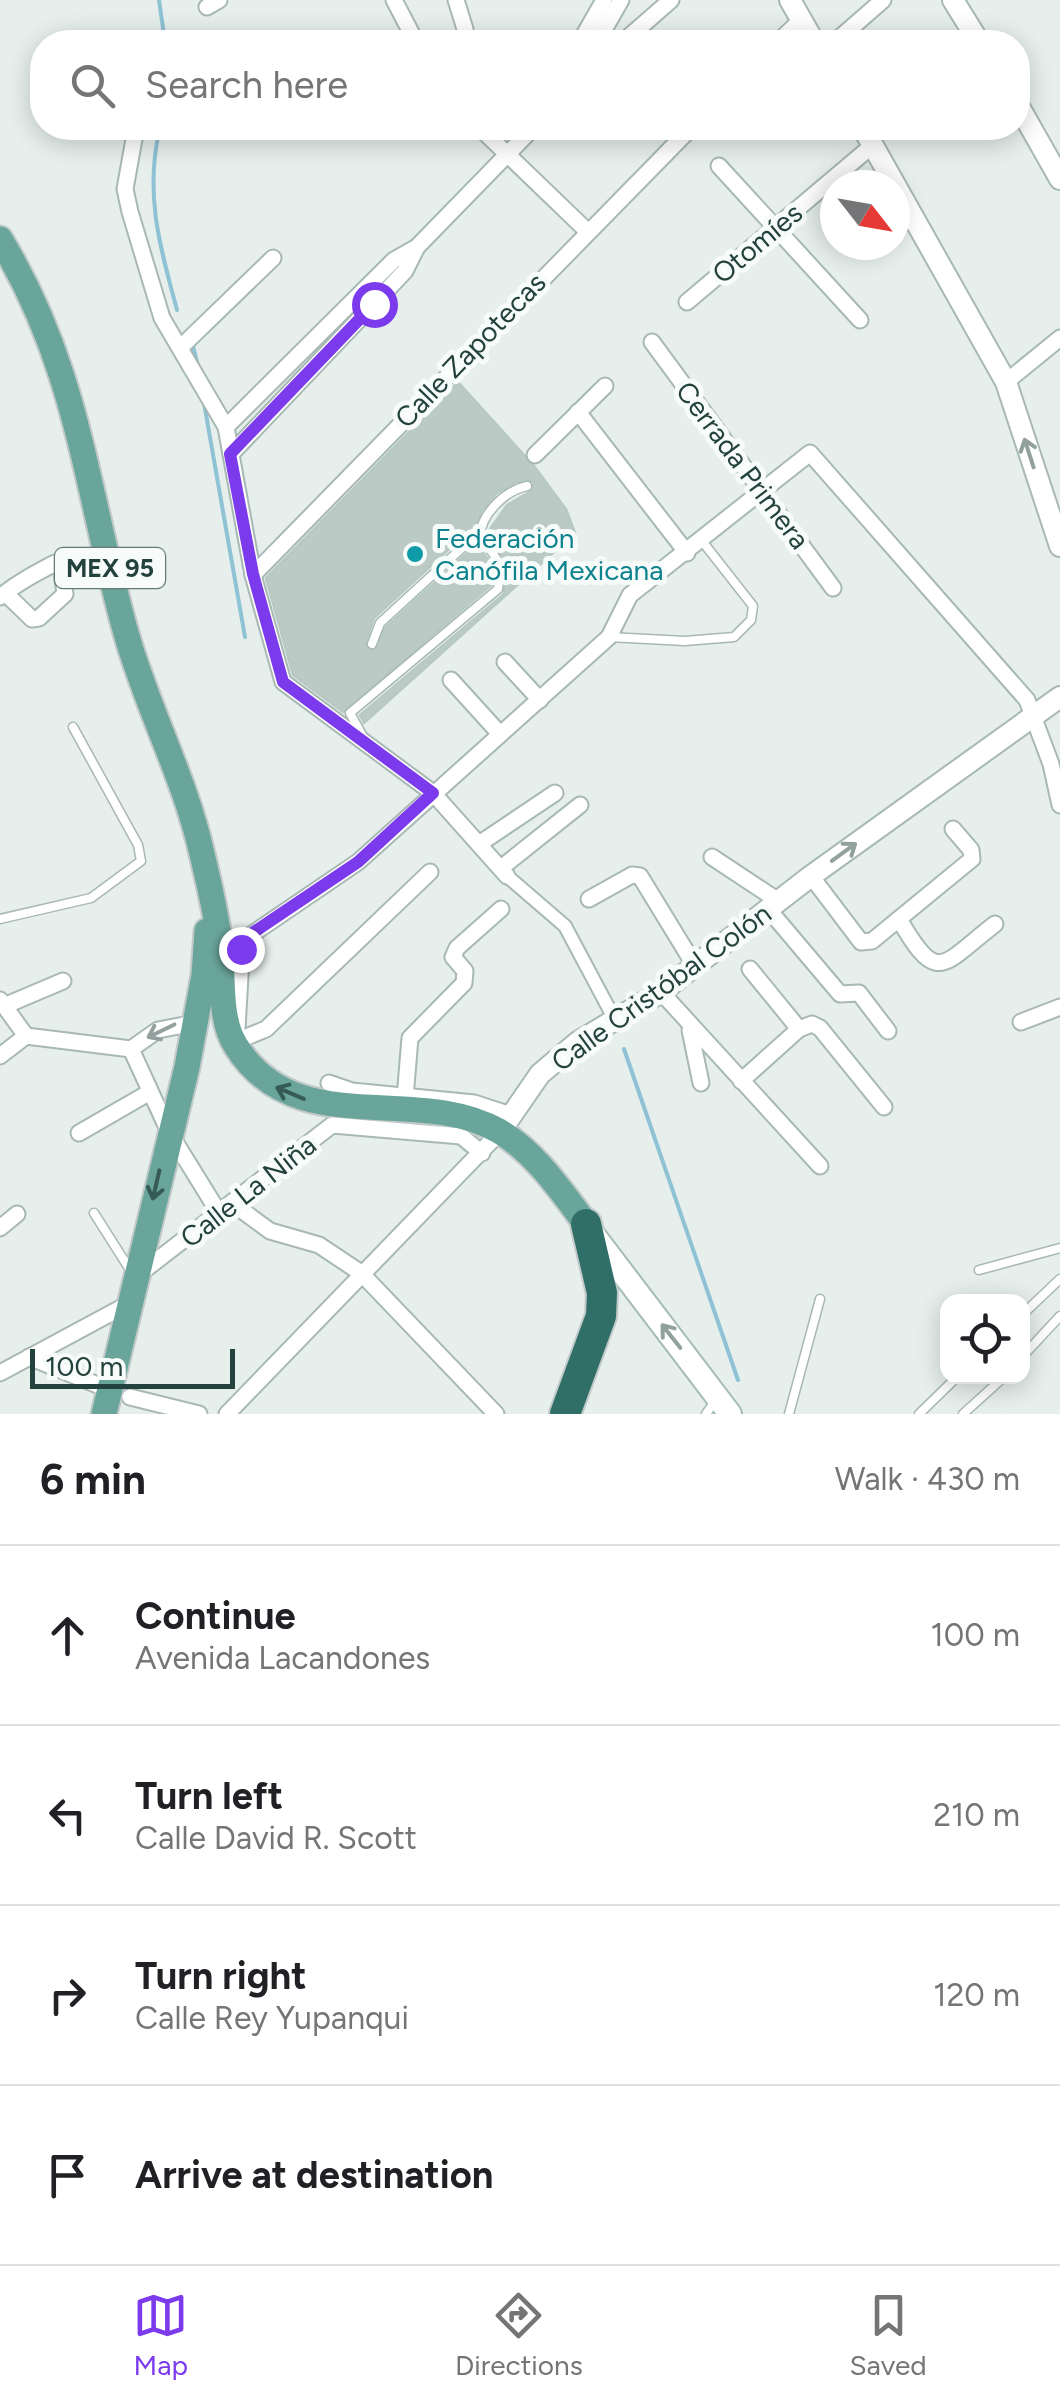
<!DOCTYPE html>
<meta charset="utf-8">
<style>
:root{--surface:#fff;--page:#f6f6f6;--text:#202124;--muted:#757577;--line:#e0e0e0;--accent:#7c3aed}
body{margin:0;font-family:Figtree,sans-serif;background:var(--page);color:var(--text)}
.controls{position:absolute;right:30px;bottom:30px;display:grid;overflow:hidden;border-radius:20px;box-shadow:0 5px 25px #0003}
.controls button{width:90px;height:90px;display:grid;place-items:center;padding:0;border:0;border-bottom:2px solid var(--line);background:var(--surface);color:var(--text);font:50px sans-serif}
.compass{position:absolute;left:820px;top:170px;width:90px;height:90px;border-radius:50%;background:var(--surface);box-shadow:0 5px 25px #0003;rotate:121deg}
.scale{position:absolute;left:30px;bottom:25px;width:205px;box-sizing:border-box;padding-left:10px;border:5px solid #24423d;border-top:0;font-size:28px;line-height:35px;white-space:nowrap;color:#24423d;-webkit-text-stroke:8px #f7fbf9;paint-order:stroke}
.stop{position:absolute;width:30px;height:30px;margin:-22px;border:8px solid #7c3aed;border-radius:50%;background:#fff}
.stop.end{background:#7c3aed;border-color:#fff;box-shadow:0 2px 10px #0008}
.list{margin:0;padding:0;list-style:none}
h2{display:flex;justify-content:space-between;align-items:center;height:130px;margin:0;padding:0 40px;font-size:42px}
h2 small{font-size:32px;font-weight:400;color:var(--muted)}
.list li{display:grid;grid-template-columns:65px 1fr auto;gap:30px;align-items:center;box-sizing:border-box;height:180px;padding:0 40px;border-top:2px solid var(--line)}
.list b{display:block;font-size:38px;white-space:nowrap}
.list p{margin:0;font-size:32px;white-space:nowrap;color:var(--muted)}
.list em{font-size:32px;font-style:normal;color:var(--muted)}
.icon{flex:none;width:55px;height:55px;fill:none;stroke:currentColor;stroke-width:2;stroke-linecap:round;stroke-linejoin:round}
.map{position:relative;flex:none;width:1060px;height:1414px;overflow:hidden}
.search{position:absolute;background:var(--surface);box-shadow:0 5px 25px #0003;left:30px;right:30px;top:30px;height:110px;display:flex;align-items:center;gap:25px;box-sizing:border-box;padding:0 35px;border-radius:40px;color:var(--muted);font-size:38px}
.sheet{height:850px;background:var(--surface)}
nav{display:flex;justify-content:space-around;align-items:center;box-sizing:border-box;height:140px;border-top:2px solid var(--line);background:var(--surface);font-size:28px;color:var(--muted)}
nav a{display:grid;justify-items:center;gap:5px}
nav .on{color:var(--accent)}
.map>svg:first-child{display:block}
</style>
<div class="map">
<svg width="1060" height="1414" viewBox="0 0 1060 1414">
<rect width="100%" height="100%" fill="#e6efec"/>
<g fill="none" stroke-linecap="round" stroke-linejoin="round">
<g stroke="#8ec2d4" stroke-width="4">
<polyline points="159,0 165,42"/>
<path d="M160,128C144,193 160,247 177,310"/>
<polyline points="192,342 198,366"/>
<polyline points="204,403 245,637"/>
<polyline points="624,1049 738,1380"/>
</g>
</g>
<polygon fill="#bbcac5" stroke="#b8c9c3" stroke-width="2.5" points="458,382 534,466 566,509 575,533 364,723 360,715 504,594 506,565 488,532 507,505 533,490 533,481 516,482 497,493 482,510 473,534 458,541 374,618 365,644 372,651 386,627 467,553 479,548 488,559 491,585 343,712 293,675 266,578"/>
<g fill="none" stroke-linecap="round" stroke-linejoin="round">
<defs>
<g id="service">
<path d="M480,539C479,516 504,491 527,486"/>
<polyline points="609,637 685,641 734,637 751,620 753,606 702,541"/>
<path d="M362,735L350,713L498,589C502,566 497,554 480,539L463,547L380,623L372,644"/>
<polyline points="0,919 91,898 141,861 138,845 73,727"/>
<polyline points="94,1213 132,1273"/>
<polyline points="979,1270 1060,1248"/>
<polyline points="1022,1315 1060,1279"/>
<polyline points="1022,1357 1060,1316"/>
<polyline points="706,1414 715,1401"/>
<polyline points="789,1414 820,1299"/>
<polyline points="919,1414 958,1376"/>
<polyline points="963,1414 1005,1376"/>
</g>
<polyline id="pedestrian" points="507,876 565,926 615,1020"/>
<g id="minor">
<polyline points="394,0 416,42"/>
<polyline points="456,0 465,29"/>
<polyline points="207,7 219,0"/>
<polyline points="580,42 604,0"/>
<polyline points="597,42 621,0"/>
<polyline points="623,42 671,0"/>
<polyline points="778,42 801,20"/>
<polyline points="835,42 883,0"/>
<polyline points="136,128 125,189 130,212 162,318 226,427 253,575 283,682 433,793 507,876"/>
<polyline points="480,128 586,230"/>
<polyline points="719,166 860,320"/>
<polyline points="687,302 873,145"/>
<polyline points="652,342 833,588"/>
<polyline points="182,346 273,258"/>
<polyline points="1006,382 1060,338"/>
<polyline points="578,412 687,553"/>
<polyline points="226,427 394,260 417,247 533,128"/>
<polyline points="231,454 405,271 417,247"/>
<polyline points="535,455 605,386"/>
<polyline points="253,575 691,128"/>
<path d="M0,597C17,583 36,573 55,563L62,571L65,594L39,618L32,619L5,593"/>
<polyline points="505,662 540,700"/>
<polyline points="451,680 500,734"/>
<polyline points="479,844 555,793"/>
<polyline points="712,857 780,902"/>
<polyline points="501,868 580,805"/>
<polyline points="811,876 861,942 872,941 972,859 971,850 953,829"/>
<polyline points="589,899 632,875 640,876 695,966"/>
<polyline points="769,910 840,994 859,993 888,1031"/>
<path d="M899,919C938,987 942,965 995,924"/>
<polyline points="750,969 799,1029"/>
<polyline points="661,992 820,1166"/>
<polyline points="0,1000 26,1036"/>
<polyline points="4,1006 63,981"/>
<polyline points="1021,1022 1060,1007"/>
<polyline points="237,1029 242,941 358,862 609,637 630,595 810,453 1027,700 1051,764 1060,805"/>
<polyline points="690,1030 701,1083"/>
<polyline points="239,1040 266,1029 430,872"/>
<polyline points="131,1049 169,1132 219,1213"/>
<polyline points="0,1056 26,1036 131,1049 158,1030 195,1023"/>
<polyline points="741,1081 799,1029 812,1024 820,1028 884,1107"/>
<polyline points="329,1083 352,1091 474,1103 511,1115"/>
<polyline points="404,1110 410,1038 464,983 465,971 453,957 457,948 501,909"/>
<polyline points="79,1133 150,1092"/>
<polyline points="232,1203 270,1231 319,1245 361,1273 496,1414"/>
<polyline points="0,1228 17,1214"/>
<polyline points="138,1275 332,1125 461,1136 482,1153"/>
<polyline points="29,1357 100,1386"/>
<polyline points="0,1373 128,1304"/>
<polyline points="130,1397 199,1414"/>
<polyline points="227,1414 500,1132"/>
</g>
<g id="tertiary">
<polyline points="790,0 814,42"/>
<polyline points="953,0 979,42"/>
<polyline points="1018,105 1060,179"/>
<polyline points="863,128 1006,382 1060,546"/>
<polyline points="500,1132 540,1074 578,1042 661,992 811,876 1060,697"/>
</g>
<polyline id="secondary" points="593,1234 730,1414"/>
<g id="primary">
<path d="M0,239C79,369 86,491 126,633C147,708 185,778 202,854C209,883 216,914 220,943C224,975 218,1018 236,1046C296,1142 414,1083 499,1131C536,1153 561,1191 586,1224"/>
<polyline points="104,1414 187,1067 204,975 207,931"/>
</g>
<polyline id="motorway" points="565,1414 601,1316 602,1293 586,1224"/>
</defs>
<use href="#service" stroke="#a8b8b4" stroke-width="11"/>
<use href="#pedestrian" stroke="#a8b8b4" stroke-width="16"/>
<use href="#minor" stroke="#a8b8b4" stroke-width="19"/>
<use href="#tertiary" stroke="#a8b8b4" stroke-width="24"/>
<use href="#secondary" stroke="#a4bbb5" stroke-width="26"/>
<use href="#primary" stroke="#c2cac9" stroke-width="29"/>
<use href="#motorway" stroke="#c2cac9" stroke-width="34"/>
<use href="#service" stroke="#fff" stroke-width="8"/>
<use href="#pedestrian" stroke="#fff" stroke-width="12"/>
<use href="#minor" stroke="#fff" stroke-width="15"/>
<use href="#tertiary" stroke="#fff" stroke-width="20"/>
<use href="#secondary" stroke="#fff" stroke-width="22"/>
<use href="#primary" stroke="#6aa59b" stroke-width="25"/>
<use href="#motorway" stroke="#2f6f68" stroke-width="30"/>
</g>
<defs><path id="oneway-shaft" d="M-6 0H5M1.5-3L5.5 0L1.5 3" fill="none" stroke-width="1.6" stroke-linecap="round" stroke-linejoin="round" transform="scale(2.5)"/></defs>
<g stroke="#92a09e">
<use href="#oneway-shaft" transform="translate(1029 453) rotate(-108)"/>
<use href="#oneway-shaft" transform="translate(844 852) rotate(-36)"/>
<use href="#oneway-shaft" transform="translate(161 1031) rotate(154)"/>
<use href="#oneway-shaft" transform="translate(671 1336) rotate(-128)"/>
</g>
<g stroke="#365b54">
<use href="#oneway-shaft" transform="translate(290 1093) rotate(-157)"/>
<use href="#oneway-shaft" transform="translate(156 1185) rotate(103)"/>
</g>
<g fill="none" stroke-linecap="round" stroke-linejoin="round">
<polyline stroke="#7c3aed" stroke-width="12" points="241,949 242,940 358,862 433,793 283,682 253,574 230,454 374,304"/>
</g>
<circle fill="#0f9aa8" stroke="#f7fbf9" stroke-width="4" cx="415" cy="554" r="10"/>
<g text-anchor="middle" dominant-baseline="central" stroke-width="10" stroke-linejoin="round" paint-order="stroke">
<rect fill="#f7fbf9" stroke="#637a75" stroke-width="2.5" x="55" y="548" width="110" height="40" rx="8"/>
<g font-size="25" font-weight="bold" fill="#24423d">
<text x="110" y="568">MEX 95</text>
</g>
<g font-size="28" fill="#24423d" stroke="#f7fbf9">
<text transform="translate(757 243) rotate(-40)">Otomíes</text>
<text transform="translate(470 350) rotate(-46)">Calle Zapotecas</text>
<text transform="translate(743 465) rotate(53)">Cerrada Primera</text>
<text transform="translate(661 987) rotate(-36)">Calle Cristóbal Colón</text>
<text transform="translate(248 1191) rotate(-38)">Calle La Niña</text>
</g>
<g font-size="28" fill="#0d838f" stroke="#f7fbf9" text-anchor="start">
<text x="435" y="538">Federación<tspan x="435" dy="32">Canófila Mexicana</tspan></text>
</g>
</g>
</svg>
<div class="controls">
<button><svg class="icon" aria-label="locate" viewBox="0 0 24 24"><circle cx="12" cy="12" r="6"/><path d="M12 2v4M12 18v4M2 12h4M18 12h4"/></svg></button>
</div>
<svg class="compass" viewBox="-18 -18 36 36"><path d="M0-13l5 13h-10z" fill="#e53935"/><path d="M0 13l5-13h-10z" fill="#757577"/></svg>
<div class="scale">100 m</div>
<div class="stop" style="left:374px;top:304px"></div>
<div class="stop end" style="left:241px;top:949px"></div>
<div class="search"><svg class="icon" aria-label="search" viewBox="0 0 24 24"><circle cx="10" cy="10" r="6"/><path d="M15 15l6 6"/></svg>Search here</div>
</div>
<section class="sheet">
<h2>6 min<small>Walk · 430 m</small></h2>
<ul class="list">
<li><svg class="icon" aria-label="ahead" viewBox="0 0 24 24"><path d="M12 20V5M6 11l6-6 6 6"/></svg><div><b>Continue</b><p>Avenida Lacandones</p></div><em>100 m</em></li>
<li><svg class="icon" aria-label="left" viewBox="0 0 24 24"><path d="M17 20v-9H6M10 6l-5 5 5 5"/></svg><div><b>Turn left</b><p>Calle David R. Scott</p></div><em>210 m</em></li>
<li><svg class="icon" aria-label="right" viewBox="0 0 24 24"><path d="M7 20v-9h11M14 6l5 5-5 5"/></svg><div><b>Turn right</b><p>Calle Rey Yupanqui</p></div><em>120 m</em></li>
<li><svg class="icon" aria-label="arrive" viewBox="0 0 24 24"><path d="M6 21V4h12l-3 4 3 4H6"/></svg><div><b>Arrive at destination</b></div></li>
</ul>
</section>
<nav>
<a class="on"><svg class="icon" aria-label="map" viewBox="0 0 24 24"><path d="M3 6l6-2 6 2 6-2v14l-6 2-6-2-6 2zM9 4v14M15 6v14"/></svg>Map</a>
<a><svg class="icon" aria-label="directions" viewBox="0 0 24 24"><path d="M12 3l9 9-9 9-9-9zM9 14v-3h6M13 9l2 2-2 2"/></svg>Directions</a>
<a><svg class="icon" aria-label="saved" viewBox="0 0 24 24"><path d="M7 4h10v16l-5-4-5 4z"/></svg>Saved</a>
</nav>
